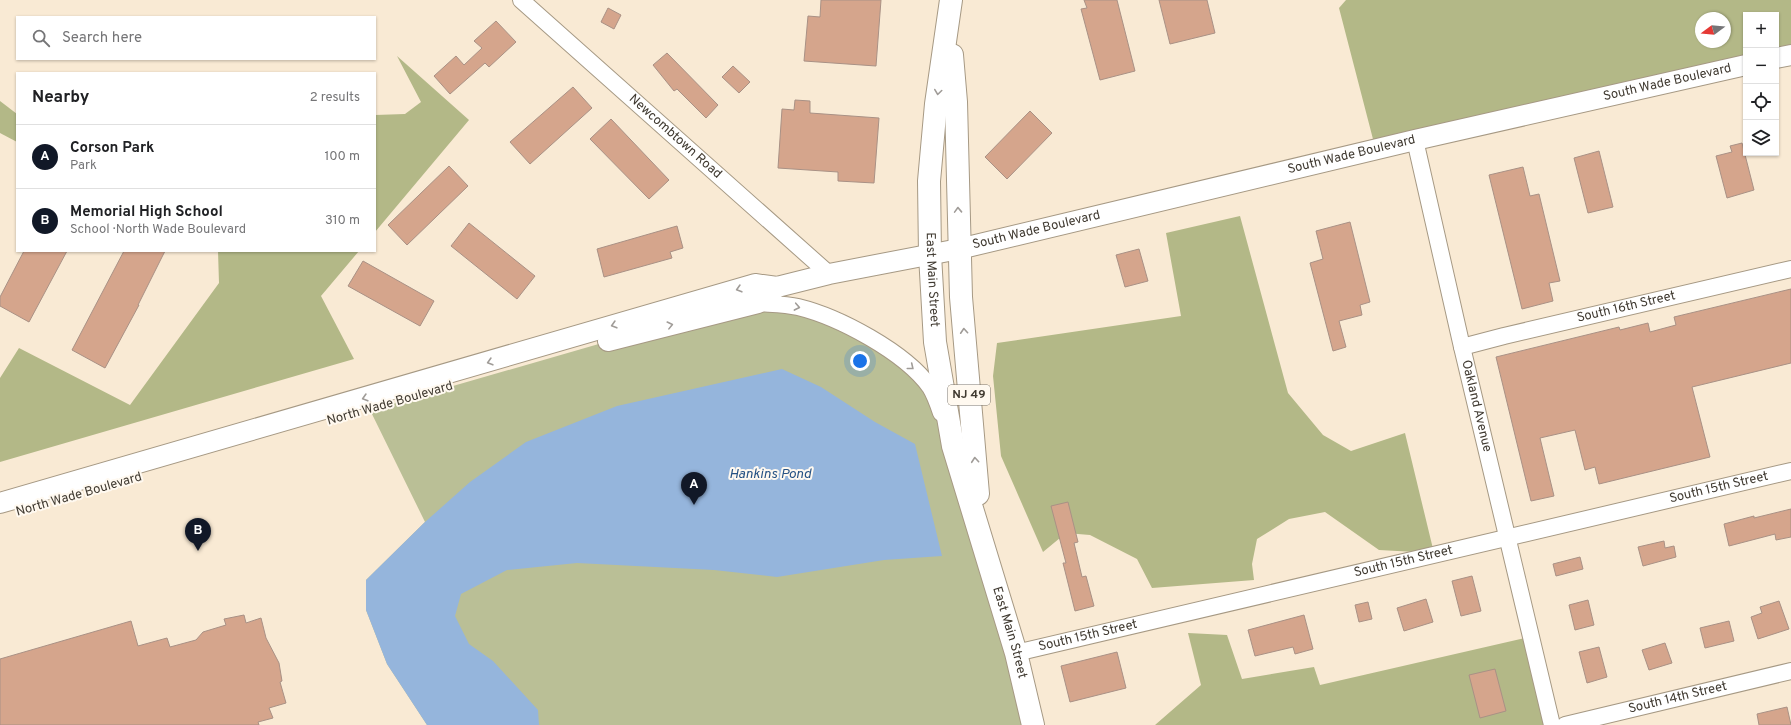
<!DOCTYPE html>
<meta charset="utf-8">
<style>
:root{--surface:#fff;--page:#f2f2f2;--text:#202124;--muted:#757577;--line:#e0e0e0;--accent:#111827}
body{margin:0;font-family:Overpass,sans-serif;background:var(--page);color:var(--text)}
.controls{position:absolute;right:12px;top:12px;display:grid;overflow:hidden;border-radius:0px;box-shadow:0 1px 3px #0004}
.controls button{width:36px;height:36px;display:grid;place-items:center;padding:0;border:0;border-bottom:1px solid var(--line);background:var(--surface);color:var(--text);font:20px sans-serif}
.compass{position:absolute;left:1695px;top:12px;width:36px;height:36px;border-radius:50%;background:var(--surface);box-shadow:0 1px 3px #0004;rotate:254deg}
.you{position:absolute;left:860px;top:361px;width:14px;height:14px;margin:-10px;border:3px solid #fff;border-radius:50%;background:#1a73e8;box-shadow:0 0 0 6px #1a73e833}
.badge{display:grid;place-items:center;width:26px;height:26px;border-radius:50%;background:var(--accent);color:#fff;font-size:13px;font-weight:700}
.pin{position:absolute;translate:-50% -33px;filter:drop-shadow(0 1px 2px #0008)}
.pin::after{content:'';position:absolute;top:21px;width:14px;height:12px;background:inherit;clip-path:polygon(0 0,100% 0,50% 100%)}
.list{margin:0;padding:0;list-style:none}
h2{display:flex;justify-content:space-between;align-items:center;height:52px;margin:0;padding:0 16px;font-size:17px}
h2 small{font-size:13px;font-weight:400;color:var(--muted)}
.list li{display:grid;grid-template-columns:26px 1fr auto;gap:12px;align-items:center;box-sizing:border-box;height:64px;padding:0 16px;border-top:1px solid var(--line)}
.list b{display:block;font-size:15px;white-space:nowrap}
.list p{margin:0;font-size:13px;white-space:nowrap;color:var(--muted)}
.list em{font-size:13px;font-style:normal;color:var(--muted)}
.icon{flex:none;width:22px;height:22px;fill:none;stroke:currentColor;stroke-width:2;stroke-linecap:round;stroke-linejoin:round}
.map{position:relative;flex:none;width:1791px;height:725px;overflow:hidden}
.search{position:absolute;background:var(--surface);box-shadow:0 1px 3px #0004;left:16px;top:16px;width:360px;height:44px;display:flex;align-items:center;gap:10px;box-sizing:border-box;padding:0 14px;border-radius:0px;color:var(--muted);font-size:15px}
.panel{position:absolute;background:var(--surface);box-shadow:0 1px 3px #0004;left:16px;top:72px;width:360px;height:180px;border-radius:0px}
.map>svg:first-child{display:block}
</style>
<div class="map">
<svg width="1791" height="725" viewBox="0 0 1791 725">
<rect width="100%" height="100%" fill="#f9ead4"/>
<polygon fill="#babf96" points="758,303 836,320 930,388 1033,725 427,725 387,664 366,610 366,580 425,522 370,410 616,339"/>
<g fill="#b3b887" fill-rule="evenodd">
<path d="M1346,0H1791V48L1776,52V15H1746V59L1374,143L1339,8ZM1701,18H1725V42H1701Z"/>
<polygon points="397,56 469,120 375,232 375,115 405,114 421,102"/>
<polygon points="0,101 17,114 17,142 0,133"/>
<polygon points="1240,216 1288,393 1323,435 1351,451 1405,433 1434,553 1379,550 1325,512 1289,519 1257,539 1252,564 1254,580 1152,588 1137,559 1090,535 1066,533 1043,552 1001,456 993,376 997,343 1181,316 1166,233"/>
<polygon points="218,251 359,251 321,296 354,359 0,462 0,378 19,348 130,405 219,283"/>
<polygon points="1188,633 1227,635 1242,679 1314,667 1320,685 1534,636 1555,725 1155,725 1201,685"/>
</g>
<polygon fill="#95b5dc" points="782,369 821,387 875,422 915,444 942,556 884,560 777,577 714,570 577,563 507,570 461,594 455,616 469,644 493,661 538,710 539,725 427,725 387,664 366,610 366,580 425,522 470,482 526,442 617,406"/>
<g fill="#d5a58c" stroke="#a99185">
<polygon points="821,0 881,0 876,66 804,61 808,16 820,17"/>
<polygon points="1084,0 1117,0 1135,71 1100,80 1081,9 1087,8"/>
<polygon points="1159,0 1207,0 1215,33 1170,44"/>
<polygon points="608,8 621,15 614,29 601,22"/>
<polygon points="496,21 516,42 489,67 485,63 450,94 434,76 456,56 464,65 482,48 474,41"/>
<polygon points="667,53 718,105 706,118 677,89 674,91 653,65"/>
<polygon points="733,66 750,82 739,93 722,77"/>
<polygon points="573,87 592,108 530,164 510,142"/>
<polygon points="795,100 810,101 810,113 879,118 874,183 838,181 838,172 778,168 782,109 794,110"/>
<polygon points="1030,111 1052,133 1007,179 985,157"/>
<polygon points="611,119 669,180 649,199 590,139"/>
<polygon points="1742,143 1754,190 1727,198 1716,156 1732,152 1730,146"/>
<polygon points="1599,151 1613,207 1588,213 1574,158"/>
<polygon points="449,166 468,186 407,245 388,225"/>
<polygon points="1523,167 1530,196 1539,194 1560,281 1549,283 1553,301 1522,309 1489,175"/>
<polygon points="1350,222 1370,302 1360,305 1362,315 1339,321 1346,347 1333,351 1310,263 1323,259 1316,231"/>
<polygon points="469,223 535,276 517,299 451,246"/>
<polygon points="677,226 683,248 670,252 672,258 604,277 597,249"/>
<polygon points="1139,249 1148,281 1125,287 1116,255"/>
<polygon points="24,251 67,251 29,322 0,306 0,297"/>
<polygon points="124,251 165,251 138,305 139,305 105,368 72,350"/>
<polygon points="363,261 434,301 420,326 348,286"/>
<polygon points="1791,289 1791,363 1692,387 1710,457 1599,484 1595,467 1585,470 1575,430 1540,438 1554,496 1531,501 1496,357 1619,327 1620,330 1648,323 1650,332 1676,325 1674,317"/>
<polygon points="1068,502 1078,542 1074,543 1082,577 1086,576 1094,606 1075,611 1063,563 1066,563 1051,506"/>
<polygon points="1791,509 1791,537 1776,540 1775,534 1729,546 1724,524 1754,516 1754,518"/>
<polygon points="1664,541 1665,548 1674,546 1676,557 1643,566 1638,547"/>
<polygon points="1580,557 1583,569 1556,576 1553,564"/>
<polygon points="1472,576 1481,611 1461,616 1452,581"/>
<polygon points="1426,599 1433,622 1404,631 1397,608"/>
<polygon points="1588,600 1594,625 1575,630 1569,605"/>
<polygon points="1779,601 1789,629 1758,639 1751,617 1762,613 1760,607"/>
<polygon points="1368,602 1372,619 1359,622 1355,605"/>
<polygon points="244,615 246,623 261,618 266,638 279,663 282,681 280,682 286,703 269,708 273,718 258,722 259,725 0,725 0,659 131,621 138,646 167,638 170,647 196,640 203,632 226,625 224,619"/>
<polygon points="1304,615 1313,649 1295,654 1293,647 1255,656 1248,630"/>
<polygon points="1729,621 1734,641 1705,648 1700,628"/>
<polygon points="1665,643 1672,663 1649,670 1642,650"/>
<polygon points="1599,647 1607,677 1587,683 1579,652"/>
<polygon points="1117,652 1126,688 1070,702 1061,666"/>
<polygon points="1495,669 1506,711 1480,718 1469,675"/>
<polygon points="1787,707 1791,725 1759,725 1757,714"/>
</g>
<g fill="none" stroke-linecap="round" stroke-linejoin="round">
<defs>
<g id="minor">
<path id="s1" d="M521,0L829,274"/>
<path id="s2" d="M1415,140L1462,347L1552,725"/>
<path d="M758,303C771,304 786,304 798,307C839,317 905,352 930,387C935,395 938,404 941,413"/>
<path id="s3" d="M1462,347L1504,336L1791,269"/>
<path id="s4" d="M1016,653L1791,471"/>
<path id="s5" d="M1565,725L1791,671"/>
</g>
<g id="major">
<polyline points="1776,58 1791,55"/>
<polyline points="608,341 758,303 777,287"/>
<path id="s6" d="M0,503L755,284L777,287L829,274L959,249L1415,140L1746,65"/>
</g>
<g id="highway">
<path id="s7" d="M951,0L936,104L929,181L930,255L935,342L953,446L1016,653L1033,725"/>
<polyline points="952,55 956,102 961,297 978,494"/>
</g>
</defs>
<use href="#minor" stroke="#a69984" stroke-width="18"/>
<use href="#major" stroke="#a69984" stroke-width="22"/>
<use href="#highway" stroke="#a69984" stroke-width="24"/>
<use href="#minor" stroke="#fff" stroke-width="16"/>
<use href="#major" stroke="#fff" stroke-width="20"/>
<use href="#highway" stroke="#fff" stroke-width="22"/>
</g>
<defs><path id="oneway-chevron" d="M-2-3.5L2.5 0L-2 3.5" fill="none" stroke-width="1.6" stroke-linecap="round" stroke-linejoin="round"/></defs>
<g stroke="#a09c98">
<use href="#oneway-chevron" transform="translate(938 92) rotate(98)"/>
<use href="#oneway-chevron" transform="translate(958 210) rotate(-92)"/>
<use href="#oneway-chevron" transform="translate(739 289) rotate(164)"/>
<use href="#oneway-chevron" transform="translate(797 307) rotate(11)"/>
<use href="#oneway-chevron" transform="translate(614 325) rotate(164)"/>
<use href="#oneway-chevron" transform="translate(670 325) rotate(-14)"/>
<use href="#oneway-chevron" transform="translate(964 331) rotate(-94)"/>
<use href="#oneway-chevron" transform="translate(490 362) rotate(164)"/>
<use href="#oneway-chevron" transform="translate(911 367) rotate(39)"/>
<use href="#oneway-chevron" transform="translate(365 398) rotate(164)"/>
<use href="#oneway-chevron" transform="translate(975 460) rotate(-95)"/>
</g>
<g text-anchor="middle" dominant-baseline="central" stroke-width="4" stroke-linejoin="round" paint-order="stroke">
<rect fill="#fff9f0" stroke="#79736a" stroke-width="1" x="948" y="385" width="42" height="20" rx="3"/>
<g font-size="12" font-weight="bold" fill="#403a31">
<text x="969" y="395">NJ 49</text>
</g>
<g font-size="13" fill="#403a31" stroke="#fff9f0">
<text stroke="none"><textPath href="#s6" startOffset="1722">South Wade Boulevard</textPath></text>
<text stroke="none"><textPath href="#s1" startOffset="206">Newcombtown Road</textPath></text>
<text stroke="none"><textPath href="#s6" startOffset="1398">South Wade Boulevard</textPath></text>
<text stroke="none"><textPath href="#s6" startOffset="1074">South Wade Boulevard</textPath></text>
<text stroke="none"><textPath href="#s7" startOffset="281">East Main Street</textPath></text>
<text stroke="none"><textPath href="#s3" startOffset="169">South 16th Street</textPath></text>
<text transform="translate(390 404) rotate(-16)">North Wade Boulevard</text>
<text stroke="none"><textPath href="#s2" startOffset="273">Oakland Avenue</textPath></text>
<text stroke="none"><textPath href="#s4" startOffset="722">South 15th Street</textPath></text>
<text transform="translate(79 495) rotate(-16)">North Wade Boulevard</text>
<text stroke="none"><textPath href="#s4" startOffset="398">South 15th Street</textPath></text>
<text stroke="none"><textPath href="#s7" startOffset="644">East Main Street</textPath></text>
<text stroke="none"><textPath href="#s4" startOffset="74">South 15th Street</textPath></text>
<text stroke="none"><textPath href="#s5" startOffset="116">South 14th Street</textPath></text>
</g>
<g font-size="14" font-style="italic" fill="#265284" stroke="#fff9f0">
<text x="770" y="474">Hankins Pond</text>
</g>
</g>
</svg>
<div class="controls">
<button>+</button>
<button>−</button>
<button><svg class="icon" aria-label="locate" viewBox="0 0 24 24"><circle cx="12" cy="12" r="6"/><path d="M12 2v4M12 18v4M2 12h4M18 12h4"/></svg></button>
<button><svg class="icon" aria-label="layers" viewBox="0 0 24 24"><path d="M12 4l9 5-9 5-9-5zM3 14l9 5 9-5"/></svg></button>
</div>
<svg class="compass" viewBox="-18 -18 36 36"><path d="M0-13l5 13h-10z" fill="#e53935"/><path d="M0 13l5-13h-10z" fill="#757577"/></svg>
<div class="you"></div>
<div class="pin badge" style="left:694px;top:505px">A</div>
<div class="pin badge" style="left:198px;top:551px">B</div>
<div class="search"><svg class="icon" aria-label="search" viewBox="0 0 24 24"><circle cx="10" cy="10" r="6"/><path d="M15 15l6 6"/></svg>Search here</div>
<section class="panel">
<h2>Nearby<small>2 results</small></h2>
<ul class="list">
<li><span class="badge">A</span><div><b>Corson Park</b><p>Park</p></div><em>100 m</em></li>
<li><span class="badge">B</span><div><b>Memorial High School</b><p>School · North Wade Boulevard</p></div><em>310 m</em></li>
</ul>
</section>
</div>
